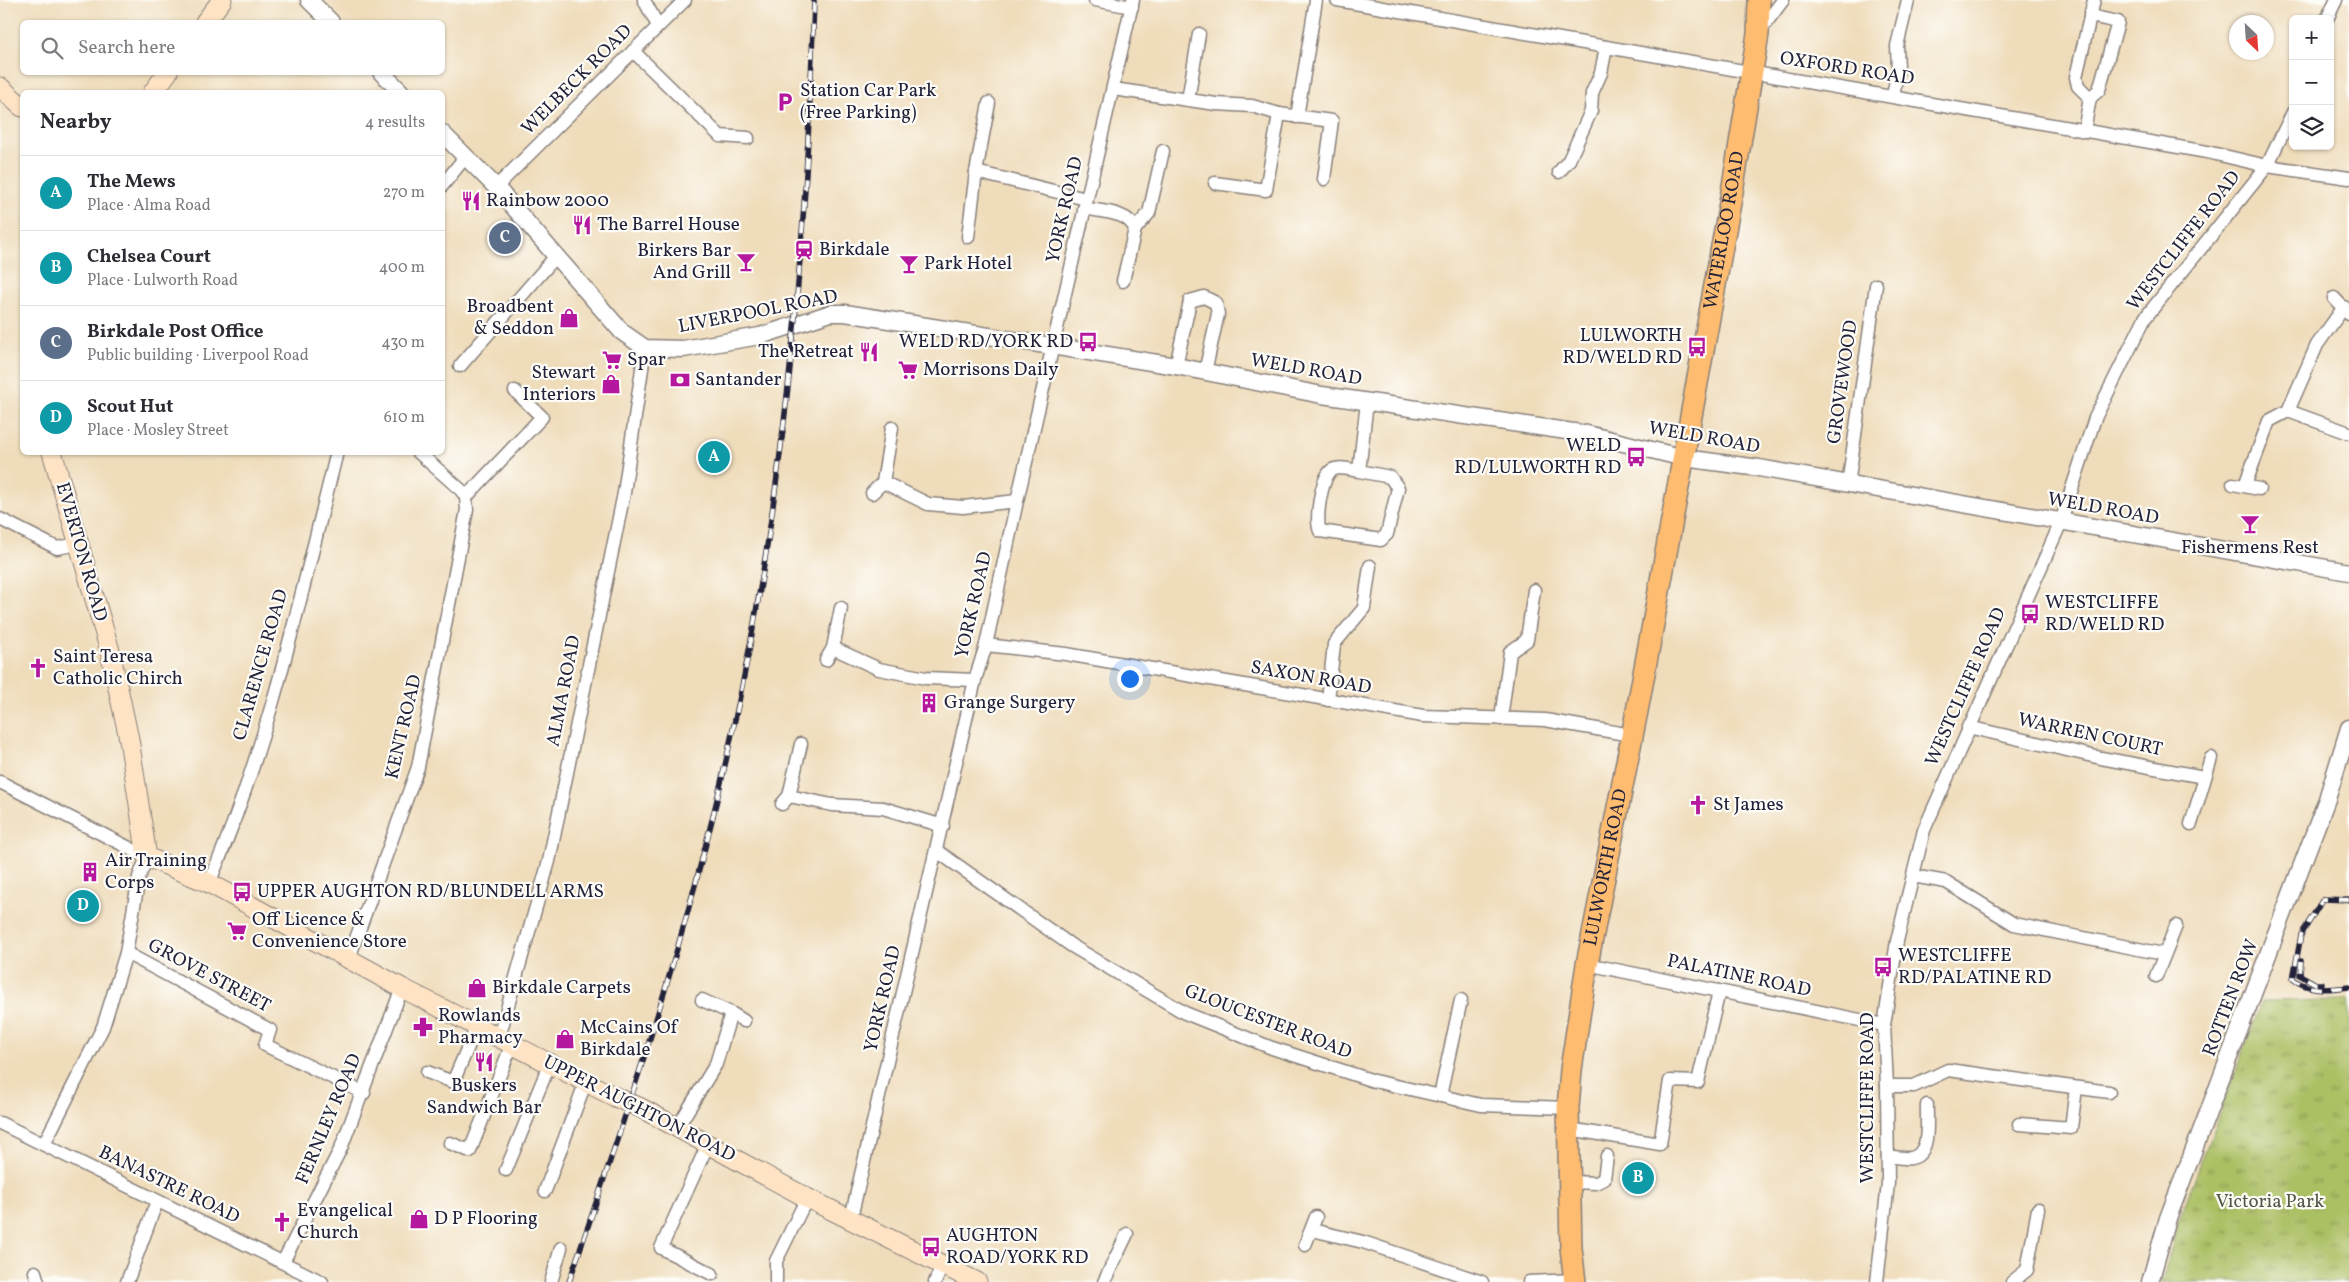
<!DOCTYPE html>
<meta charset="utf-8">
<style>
:root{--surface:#fff;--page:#f7f7f7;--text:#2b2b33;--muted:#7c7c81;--line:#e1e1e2;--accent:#b5179e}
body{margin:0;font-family:Vollkorn,serif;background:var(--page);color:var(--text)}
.controls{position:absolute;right:15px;top:15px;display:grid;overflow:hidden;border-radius:8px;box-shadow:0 1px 4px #0004}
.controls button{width:45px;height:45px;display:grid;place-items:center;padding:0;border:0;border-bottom:1px solid var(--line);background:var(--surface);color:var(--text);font:25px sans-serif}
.compass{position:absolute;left:2229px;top:15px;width:45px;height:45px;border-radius:50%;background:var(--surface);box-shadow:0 1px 4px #0004;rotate:155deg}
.you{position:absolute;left:1129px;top:678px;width:18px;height:18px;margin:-12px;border:4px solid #fff;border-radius:50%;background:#1a73e8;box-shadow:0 0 0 8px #1a73e833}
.badge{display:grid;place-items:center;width:32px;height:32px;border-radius:50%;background:var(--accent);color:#fff;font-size:16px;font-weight:700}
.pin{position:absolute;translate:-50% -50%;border:2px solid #fff;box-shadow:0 1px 5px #0006}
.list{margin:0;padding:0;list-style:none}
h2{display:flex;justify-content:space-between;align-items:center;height:65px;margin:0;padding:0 20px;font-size:21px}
h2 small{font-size:16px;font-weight:400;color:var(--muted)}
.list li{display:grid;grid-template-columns:32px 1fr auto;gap:15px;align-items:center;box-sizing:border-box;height:75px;padding:0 20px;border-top:1px solid var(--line)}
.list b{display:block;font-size:19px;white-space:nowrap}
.list p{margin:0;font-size:16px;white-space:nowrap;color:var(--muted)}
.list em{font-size:16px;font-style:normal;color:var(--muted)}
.icon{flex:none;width:28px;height:28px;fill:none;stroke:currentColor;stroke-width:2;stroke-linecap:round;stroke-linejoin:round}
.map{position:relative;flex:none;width:2349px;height:1282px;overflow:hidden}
.search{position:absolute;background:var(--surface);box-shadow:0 1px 4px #0004;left:20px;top:20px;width:425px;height:55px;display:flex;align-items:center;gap:12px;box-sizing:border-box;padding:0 18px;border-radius:8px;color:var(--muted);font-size:19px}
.panel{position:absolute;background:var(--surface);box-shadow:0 1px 4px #0004;left:20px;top:90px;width:425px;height:365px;border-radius:8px}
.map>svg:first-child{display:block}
</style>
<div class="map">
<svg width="2349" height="1282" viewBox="0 0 2349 1282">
<defs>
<pattern id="park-tufts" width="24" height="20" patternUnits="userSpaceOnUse" patternTransform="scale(1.25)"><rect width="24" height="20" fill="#abbf63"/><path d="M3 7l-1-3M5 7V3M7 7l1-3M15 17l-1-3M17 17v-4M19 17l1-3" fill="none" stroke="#8b9b53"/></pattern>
</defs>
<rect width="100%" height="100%" fill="#fdfcf7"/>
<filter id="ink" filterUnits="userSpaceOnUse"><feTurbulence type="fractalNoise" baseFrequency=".02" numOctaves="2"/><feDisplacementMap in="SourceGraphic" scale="10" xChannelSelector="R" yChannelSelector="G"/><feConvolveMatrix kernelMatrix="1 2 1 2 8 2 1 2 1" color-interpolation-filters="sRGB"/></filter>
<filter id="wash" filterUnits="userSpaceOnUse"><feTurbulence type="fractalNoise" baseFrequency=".0096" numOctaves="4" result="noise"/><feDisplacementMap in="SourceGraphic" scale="20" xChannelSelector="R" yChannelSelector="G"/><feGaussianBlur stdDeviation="1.12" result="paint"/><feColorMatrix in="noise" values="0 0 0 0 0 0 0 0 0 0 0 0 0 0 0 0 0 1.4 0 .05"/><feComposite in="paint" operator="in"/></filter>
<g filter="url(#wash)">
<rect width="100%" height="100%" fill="#efdcba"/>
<polygon fill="url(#park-tufts)" stroke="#66704f" points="2349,1000 2349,1282 2162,1282 2179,1220 2262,1001"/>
</g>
<g filter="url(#ink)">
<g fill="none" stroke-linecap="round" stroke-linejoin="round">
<defs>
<g id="minor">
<polyline points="644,0 658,26"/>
<polyline points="1095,0 1132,7"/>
<polyline points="1337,0 2207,152 2267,166 2349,178"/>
<polyline points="2327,19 2336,0"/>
<polyline points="1759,32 1783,0"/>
<polyline points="633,51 720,136 748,138"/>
<polyline points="1113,89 1216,104 1252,106 1279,114 1332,121 1324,179"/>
<polyline points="1893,96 1898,69 1897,46 1908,0"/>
<polyline points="2090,98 2099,90 2118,22 2090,16"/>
<polyline points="1188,100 1199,34"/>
<polyline points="1297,117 1316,0"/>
<polyline points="2084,131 2090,98 2078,86 2076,77 2094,0"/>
<polyline points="976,172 1086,199"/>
<polyline points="1559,172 1569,160 1591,111 1592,93 1601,73 1606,47"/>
<polyline points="1215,183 1266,190 1279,114"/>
<polyline points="442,186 466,156"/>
<polyline points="496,187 685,0"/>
<path d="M1084,208C1101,212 1128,211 1135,229L1123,281"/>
<polyline points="1135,229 1149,213 1163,151"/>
<polyline points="968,237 976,172 989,103"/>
<polyline points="2334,298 2349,314"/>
<polyline points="2344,307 2317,345 2288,411 2349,433"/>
<polyline points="460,366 557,255"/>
<polyline points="1176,366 1190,301 1204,297 1216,303 1218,314 1205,372"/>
<path d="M1359,471C1351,470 1339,466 1332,470C1321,477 1315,520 1320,531L1381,540L1387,534L1398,488L1390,477L1359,471L1367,402"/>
<polyline points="883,482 928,504 963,507 1017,501"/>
<polyline points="2233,484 2259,489"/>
<polyline points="1848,485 1876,285"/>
<polyline points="2245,485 2269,421 2288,411"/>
<polyline points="872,493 883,482 892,428"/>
<polyline points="466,497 542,417 515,391"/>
<polyline points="0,519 57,548 78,544"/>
<polyline points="986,645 1066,654 1423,716 1545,720 1631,735"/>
<polyline points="833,648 879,669 926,678 975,680"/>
<polyline points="826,660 833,648 841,608"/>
<polyline points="1328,700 1334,644 1364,608 1370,566"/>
<polyline points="1501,719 1510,652 1527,640 1534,590"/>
<polyline points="1968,727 2101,758 2204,777"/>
<polyline points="0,782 147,857 139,877 126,953 103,1027 44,1144"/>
<polyline points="789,796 832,805 883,808 943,826"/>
<polyline points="782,804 789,796 801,744"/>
<polyline points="2191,824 2211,758"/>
<polyline points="937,851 1072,946 1185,1013 1272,1048 1374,1081 1481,1105 1568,1108"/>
<polyline points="1913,876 1946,882 2014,924 2163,954"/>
<path d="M209,883C268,748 301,595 337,452"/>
<polyline points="126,953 270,1030 265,1045 364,1093"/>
<polyline points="349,958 418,767 467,510 466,497 461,490 418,452"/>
<polyline points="1587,964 1884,1025"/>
<polyline points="2156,976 2176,926"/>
<polyline points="702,1000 731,1013 744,1021"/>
<polyline points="499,1037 549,861 624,493 645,348"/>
<polyline points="427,1072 453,1082 477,1026"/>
<polyline points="1887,1086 1914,1086 1948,1070 2109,1092"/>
<polyline points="1440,1096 1461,1000"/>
<polyline points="0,1123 322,1282"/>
<polyline points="2019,1124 2071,1128 2076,1088"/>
<polyline points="677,1128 716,1064 731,1013"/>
<polyline points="1569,1129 1660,1144 1670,1081 1698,1082 1719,991"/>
<polyline points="450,1143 470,1151 512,1044"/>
<polyline points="708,1144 661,1248 712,1274"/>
<path d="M1888,1156C1895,1157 1904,1159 1911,1158C1932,1154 1926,1121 1927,1105"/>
<polyline points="506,1170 550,1063"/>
<polyline points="1570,1182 1596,1183 1604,1179 1607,1156"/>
<polyline points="545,1191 586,1081"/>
<polyline points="851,1218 975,680 986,645 1017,501 1133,0"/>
<polyline points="1312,1230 1363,1242 1482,1282"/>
<polyline points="1305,1245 1316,1217"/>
<polyline points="283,1262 341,1148 402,988"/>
<polyline points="35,1272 38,1282"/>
<polyline points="127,1282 157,1201"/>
<polyline points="551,1282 561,1248"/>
<polyline points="776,1282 776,1261 807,1198"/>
<polyline points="935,1282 943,1264"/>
<polyline points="1104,1282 1127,1234"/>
<polyline points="1529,1282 1575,1280"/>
<polyline points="1877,1282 1888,1183 1887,1086 1884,1025 1897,941 1924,830 2061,522 2095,418 2145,318 2267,166 2293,112"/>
<polyline points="2012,1282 2027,1270 2038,1209"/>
</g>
<g id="tertiary">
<polyline points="309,0 331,22"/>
<polyline points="381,72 401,92"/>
<polyline points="442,133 496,187 622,332 645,348 683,349 760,336 831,313 845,313 1176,366 1322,395 1587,434 1684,458 1759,468 2349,572"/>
<polyline points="2150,1282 2168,1218 2327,799 2349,728"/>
</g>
<g id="secondary">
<polyline points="205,22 222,0"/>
<polyline points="0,87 22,107"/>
<polyline points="153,92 168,72"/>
<polyline points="52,452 110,651 129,739 147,857 209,883 402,988 613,1096 641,1108 807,1198 977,1282"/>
</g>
<g id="trunk">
<path id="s1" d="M1575,1282L1571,1248L1568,1108L1571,1070L1587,964L1638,706L1732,192L1758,34L1759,0"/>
</g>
</defs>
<use href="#minor" stroke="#887f7a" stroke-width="15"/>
<use href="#tertiary" stroke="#887f7a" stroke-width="19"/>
<use href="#secondary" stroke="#887f7a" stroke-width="21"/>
<use href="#trunk" stroke="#887f7a" stroke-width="24"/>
<use href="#minor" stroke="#fff" stroke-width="12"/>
<use href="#tertiary" stroke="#fff" stroke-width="16"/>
<use href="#secondary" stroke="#fee4c5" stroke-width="19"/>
<use href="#trunk" stroke="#fdbc6f" stroke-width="21"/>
<defs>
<g id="rail">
<path d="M2349,900L2323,899L2301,935L2293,979C2310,992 2329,989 2349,987"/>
<polyline points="2301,961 2300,975 2316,984 2322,984"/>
<path d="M569,1282C629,1107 688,933 728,752C784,505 806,252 814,0"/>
</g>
</defs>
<use href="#rail" stroke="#22223b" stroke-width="5.5"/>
<use href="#rail" stroke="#fdfcf7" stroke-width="4" stroke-dasharray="11" stroke-linecap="butt"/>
</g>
</g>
<defs>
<symbol id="parking-bare" viewBox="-9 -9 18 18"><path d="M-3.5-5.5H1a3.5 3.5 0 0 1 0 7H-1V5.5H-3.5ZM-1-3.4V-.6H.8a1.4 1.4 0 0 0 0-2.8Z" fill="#b5179e" stroke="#fdfcf7" stroke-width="2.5" paint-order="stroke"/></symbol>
<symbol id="restaurant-bare" viewBox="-9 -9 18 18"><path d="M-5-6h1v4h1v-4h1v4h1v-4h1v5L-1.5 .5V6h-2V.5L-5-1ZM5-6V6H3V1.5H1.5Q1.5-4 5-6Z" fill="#b5179e" stroke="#fdfcf7" stroke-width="2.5" paint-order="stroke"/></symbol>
<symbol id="station-bare" viewBox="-9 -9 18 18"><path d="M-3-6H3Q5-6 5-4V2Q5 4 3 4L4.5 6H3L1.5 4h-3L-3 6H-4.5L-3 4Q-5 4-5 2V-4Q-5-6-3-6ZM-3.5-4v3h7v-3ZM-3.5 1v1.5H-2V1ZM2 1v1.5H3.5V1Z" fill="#b5179e" stroke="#fdfcf7" stroke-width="2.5" paint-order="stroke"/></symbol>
<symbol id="bar-bare" viewBox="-9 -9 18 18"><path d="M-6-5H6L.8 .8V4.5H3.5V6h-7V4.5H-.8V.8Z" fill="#b5179e" stroke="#fdfcf7" stroke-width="2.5" paint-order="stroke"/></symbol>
<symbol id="shop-bare" viewBox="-9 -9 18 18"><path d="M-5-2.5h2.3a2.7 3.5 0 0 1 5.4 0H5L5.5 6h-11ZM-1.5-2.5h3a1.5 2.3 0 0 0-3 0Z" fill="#b5179e" stroke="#fdfcf7" stroke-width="2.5" paint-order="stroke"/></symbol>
<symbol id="bus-bare" viewBox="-9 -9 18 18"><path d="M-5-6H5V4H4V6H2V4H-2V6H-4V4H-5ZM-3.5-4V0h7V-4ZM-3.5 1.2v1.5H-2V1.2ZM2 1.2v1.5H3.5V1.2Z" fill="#b5179e" stroke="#fdfcf7" stroke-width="2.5" paint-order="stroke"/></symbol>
<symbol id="supermarket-bare" viewBox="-9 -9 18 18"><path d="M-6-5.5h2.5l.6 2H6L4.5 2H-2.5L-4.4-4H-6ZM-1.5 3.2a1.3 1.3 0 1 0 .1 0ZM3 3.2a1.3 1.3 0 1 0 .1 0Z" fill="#b5179e" stroke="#fdfcf7" stroke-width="2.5" paint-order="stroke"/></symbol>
<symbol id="bank-bare" viewBox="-9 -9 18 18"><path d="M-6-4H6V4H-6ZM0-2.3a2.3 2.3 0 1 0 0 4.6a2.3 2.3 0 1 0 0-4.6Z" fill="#b5179e" stroke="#fdfcf7" stroke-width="2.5" paint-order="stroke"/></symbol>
<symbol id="church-bare" viewBox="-9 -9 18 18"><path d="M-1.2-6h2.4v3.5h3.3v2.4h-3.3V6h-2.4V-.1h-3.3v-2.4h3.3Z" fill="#b5179e" stroke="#fdfcf7" stroke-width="2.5" paint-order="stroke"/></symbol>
<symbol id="building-bare" viewBox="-9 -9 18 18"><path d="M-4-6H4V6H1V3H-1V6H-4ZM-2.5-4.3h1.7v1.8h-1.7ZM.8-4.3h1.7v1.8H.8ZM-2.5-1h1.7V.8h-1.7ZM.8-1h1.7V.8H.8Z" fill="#b5179e" stroke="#fdfcf7" stroke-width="2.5" paint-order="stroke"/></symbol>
<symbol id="pharmacy-bare" viewBox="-9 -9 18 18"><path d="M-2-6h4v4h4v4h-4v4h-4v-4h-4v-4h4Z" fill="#b5179e" stroke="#fdfcf7" stroke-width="2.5" paint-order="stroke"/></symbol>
</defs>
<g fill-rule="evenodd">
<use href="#parking-bare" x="771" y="88" width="28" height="28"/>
<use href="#restaurant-bare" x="457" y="187" width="28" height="28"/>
<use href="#restaurant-bare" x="568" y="211" width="28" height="28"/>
<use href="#station-bare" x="790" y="236" width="28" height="28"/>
<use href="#bar-bare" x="732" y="248" width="28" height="28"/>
<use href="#bar-bare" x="895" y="250" width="28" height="28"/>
<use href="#shop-bare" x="555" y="304" width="28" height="28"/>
<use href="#bus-bare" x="1074" y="328" width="28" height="28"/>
<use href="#bus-bare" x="1683" y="333" width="28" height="28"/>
<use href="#restaurant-bare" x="855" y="338" width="28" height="28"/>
<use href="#supermarket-bare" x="598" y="346" width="28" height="28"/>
<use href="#supermarket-bare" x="894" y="356" width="28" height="28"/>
<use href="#bank-bare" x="666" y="366" width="28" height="28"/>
<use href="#shop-bare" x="597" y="370" width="28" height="28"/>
<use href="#bus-bare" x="1622" y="443" width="28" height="28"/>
<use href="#bar-bare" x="2236" y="510" width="28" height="28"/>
<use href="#bus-bare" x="2016" y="600" width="28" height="28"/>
<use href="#church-bare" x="24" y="654" width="28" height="28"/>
<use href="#building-bare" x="915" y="689" width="28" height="28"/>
<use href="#church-bare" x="1684" y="791" width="28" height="28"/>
<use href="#building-bare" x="76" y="858" width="28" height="28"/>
<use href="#bus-bare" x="228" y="878" width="28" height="28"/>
<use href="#supermarket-bare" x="223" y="917" width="28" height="28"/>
<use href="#bus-bare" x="1869" y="953" width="28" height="28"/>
<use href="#shop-bare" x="463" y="974" width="28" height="28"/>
<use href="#pharmacy-bare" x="409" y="1013" width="28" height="28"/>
<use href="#shop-bare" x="551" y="1025" width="28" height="28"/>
<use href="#restaurant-bare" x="470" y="1048" width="28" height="28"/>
<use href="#shop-bare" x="405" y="1205" width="28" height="28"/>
<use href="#church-bare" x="268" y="1208" width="28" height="28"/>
<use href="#bus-bare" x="917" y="1233" width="28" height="28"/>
</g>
<g text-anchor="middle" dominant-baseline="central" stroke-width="4.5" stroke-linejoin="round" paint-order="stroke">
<g font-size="19" fill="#22223b" stroke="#fdfcf7">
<text transform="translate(1847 69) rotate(9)">OXFORD ROAD</text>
<text transform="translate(577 80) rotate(-45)">WELBECK ROAD</text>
<text transform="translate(1065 210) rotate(-77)">YORK ROAD</text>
<text stroke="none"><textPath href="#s1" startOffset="1066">WATERLOO ROAD</textPath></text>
<text transform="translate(2184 241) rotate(-52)">WESTCLIFFE ROAD</text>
<text transform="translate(758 312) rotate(-11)">LIVERPOOL ROAD</text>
<text transform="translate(1306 370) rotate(10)">WELD ROAD</text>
<text transform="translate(1843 382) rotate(-82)">GROVEWOOD</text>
<text transform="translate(1704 438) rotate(10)">WELD ROAD</text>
<text transform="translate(2103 509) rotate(10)">WELD ROAD</text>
<text transform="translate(81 552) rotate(74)">EVERTON ROAD</text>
<text transform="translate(974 605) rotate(-77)">YORK ROAD</text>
<text transform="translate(261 665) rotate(-74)">CLARENCE ROAD</text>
<text transform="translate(1311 678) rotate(10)">SAXON ROAD</text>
<text transform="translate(1966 687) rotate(-66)">WESTCLIFFE ROAD</text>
<text transform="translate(564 691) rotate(-79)">ALMA ROAD</text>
<text transform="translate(404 727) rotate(-77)">KENT ROAD</text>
<text transform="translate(2090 735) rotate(12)">WARREN COURT</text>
<text stroke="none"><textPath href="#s1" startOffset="418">LULWORTH ROAD</textPath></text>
<text transform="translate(209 976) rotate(28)">GROVE STREET</text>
<text transform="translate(1739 976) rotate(12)">PALATINE ROAD</text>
<text transform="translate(2231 998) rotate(-69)">ROTTEN ROW</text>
<text transform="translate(883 999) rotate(-77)">YORK ROAD</text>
<text transform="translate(1268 1022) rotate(21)">GLOUCESTER ROAD</text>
<text transform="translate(1868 1098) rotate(-90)">WESTCLIFFE ROAD</text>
<text transform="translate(639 1109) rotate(27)">UPPER AUGHTON ROAD</text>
<text transform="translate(329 1119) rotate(-67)">FERNLEY ROAD</text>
<text transform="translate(169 1185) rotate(26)">BANASTRE ROAD</text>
</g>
<g font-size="19" fill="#22223b" stroke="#fdfcf7" text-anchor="start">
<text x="800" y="91">Station Car Park<tspan x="800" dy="22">(Free Parking)</tspan></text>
<text x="486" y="201">Rainbow 2000</text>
<text x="597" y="225">The Barrel House</text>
<text x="819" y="250">Birkdale</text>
<text x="731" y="251" text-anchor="end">Birkers Bar<tspan x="731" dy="22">And Grill</tspan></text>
<text x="924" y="264">Park Hotel</text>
<text x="554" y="307" text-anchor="end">Broadbent<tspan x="554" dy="22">&amp; Seddon</tspan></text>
<text x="1682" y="336" text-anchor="end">LULWORTH<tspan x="1682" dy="22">RD/WELD RD</tspan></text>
<text x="1073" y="342" text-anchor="end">WELD RD/YORK RD</text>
<text x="854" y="352" text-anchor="end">The Retreat</text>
<text x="627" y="360">Spar</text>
<text x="923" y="370">Morrisons Daily</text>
<text x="596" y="373" text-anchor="end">Stewart<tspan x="596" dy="22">Interiors</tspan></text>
<text x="695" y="380">Santander</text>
<text x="1621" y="446" text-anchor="end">WELD<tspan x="1621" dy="22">RD/LULWORTH RD</tspan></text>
<text x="2250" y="548" text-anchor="middle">Fishermens Rest</text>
<text x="2045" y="603">WESTCLIFFE<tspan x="2045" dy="22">RD/WELD RD</tspan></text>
<text x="53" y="657">Saint Teresa<tspan x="53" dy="22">Catholic Chirch</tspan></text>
<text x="944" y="703">Grange Surgery</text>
<text x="1713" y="805">St James</text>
<text x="105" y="861">Air Training<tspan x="105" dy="22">Corps</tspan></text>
<text x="257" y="892">UPPER AUGHTON RD/BLUNDELL ARMS</text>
<text x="252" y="920">Off Licence &amp;<tspan x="252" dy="22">Convenience Store</tspan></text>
<text x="1898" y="956">WESTCLIFFE<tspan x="1898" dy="22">RD/PALATINE RD</tspan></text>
<text x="492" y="988">Birkdale Carpets</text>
<text x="438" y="1016">Rowlands<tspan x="438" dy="22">Pharmacy</tspan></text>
<text x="580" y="1028">McCains Of<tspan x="580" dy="22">Birkdale</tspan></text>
<text x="484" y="1086" text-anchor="middle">Buskers<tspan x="484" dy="22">Sandwich Bar</tspan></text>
<text x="297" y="1211">Evangelical<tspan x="297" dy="22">Church</tspan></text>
<text x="434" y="1219">D P Flooring</text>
<text x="946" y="1236">AUGHTON<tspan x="946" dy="22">ROAD/YORK RD</tspan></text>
</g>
<g font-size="19" fill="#525949" stroke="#fdfcf7">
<text x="2270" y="1202">Victoria Park</text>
</g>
</g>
</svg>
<div class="controls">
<button>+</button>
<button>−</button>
<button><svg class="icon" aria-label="layers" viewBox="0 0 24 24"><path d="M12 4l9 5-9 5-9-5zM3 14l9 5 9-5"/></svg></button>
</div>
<svg class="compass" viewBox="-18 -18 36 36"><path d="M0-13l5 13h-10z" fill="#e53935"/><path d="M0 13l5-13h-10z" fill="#7c7c81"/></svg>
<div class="you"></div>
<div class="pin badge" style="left:714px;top:457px;background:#0f9aa8">A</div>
<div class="pin badge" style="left:1638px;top:1178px;background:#0f9aa8">B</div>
<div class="pin badge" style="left:505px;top:238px;background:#5c6f8a">C</div>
<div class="pin badge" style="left:83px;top:906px;background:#0f9aa8">D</div>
<div class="search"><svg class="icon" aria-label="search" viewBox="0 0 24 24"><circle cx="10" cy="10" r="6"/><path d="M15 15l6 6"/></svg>Search here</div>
<section class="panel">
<h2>Nearby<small>4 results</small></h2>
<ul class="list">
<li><span class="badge" style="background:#0f9aa8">A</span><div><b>The Mews</b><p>Place · Alma Road</p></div><em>270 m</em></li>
<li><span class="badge" style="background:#0f9aa8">B</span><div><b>Chelsea Court</b><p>Place · Lulworth Road</p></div><em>400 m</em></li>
<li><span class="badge" style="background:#5c6f8a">C</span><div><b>Birkdale Post Office</b><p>Public building · Liverpool Road</p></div><em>430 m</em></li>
<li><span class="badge" style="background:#0f9aa8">D</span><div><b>Scout Hut</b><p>Place · Mosley Street</p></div><em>610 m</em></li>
</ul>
</section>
</div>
